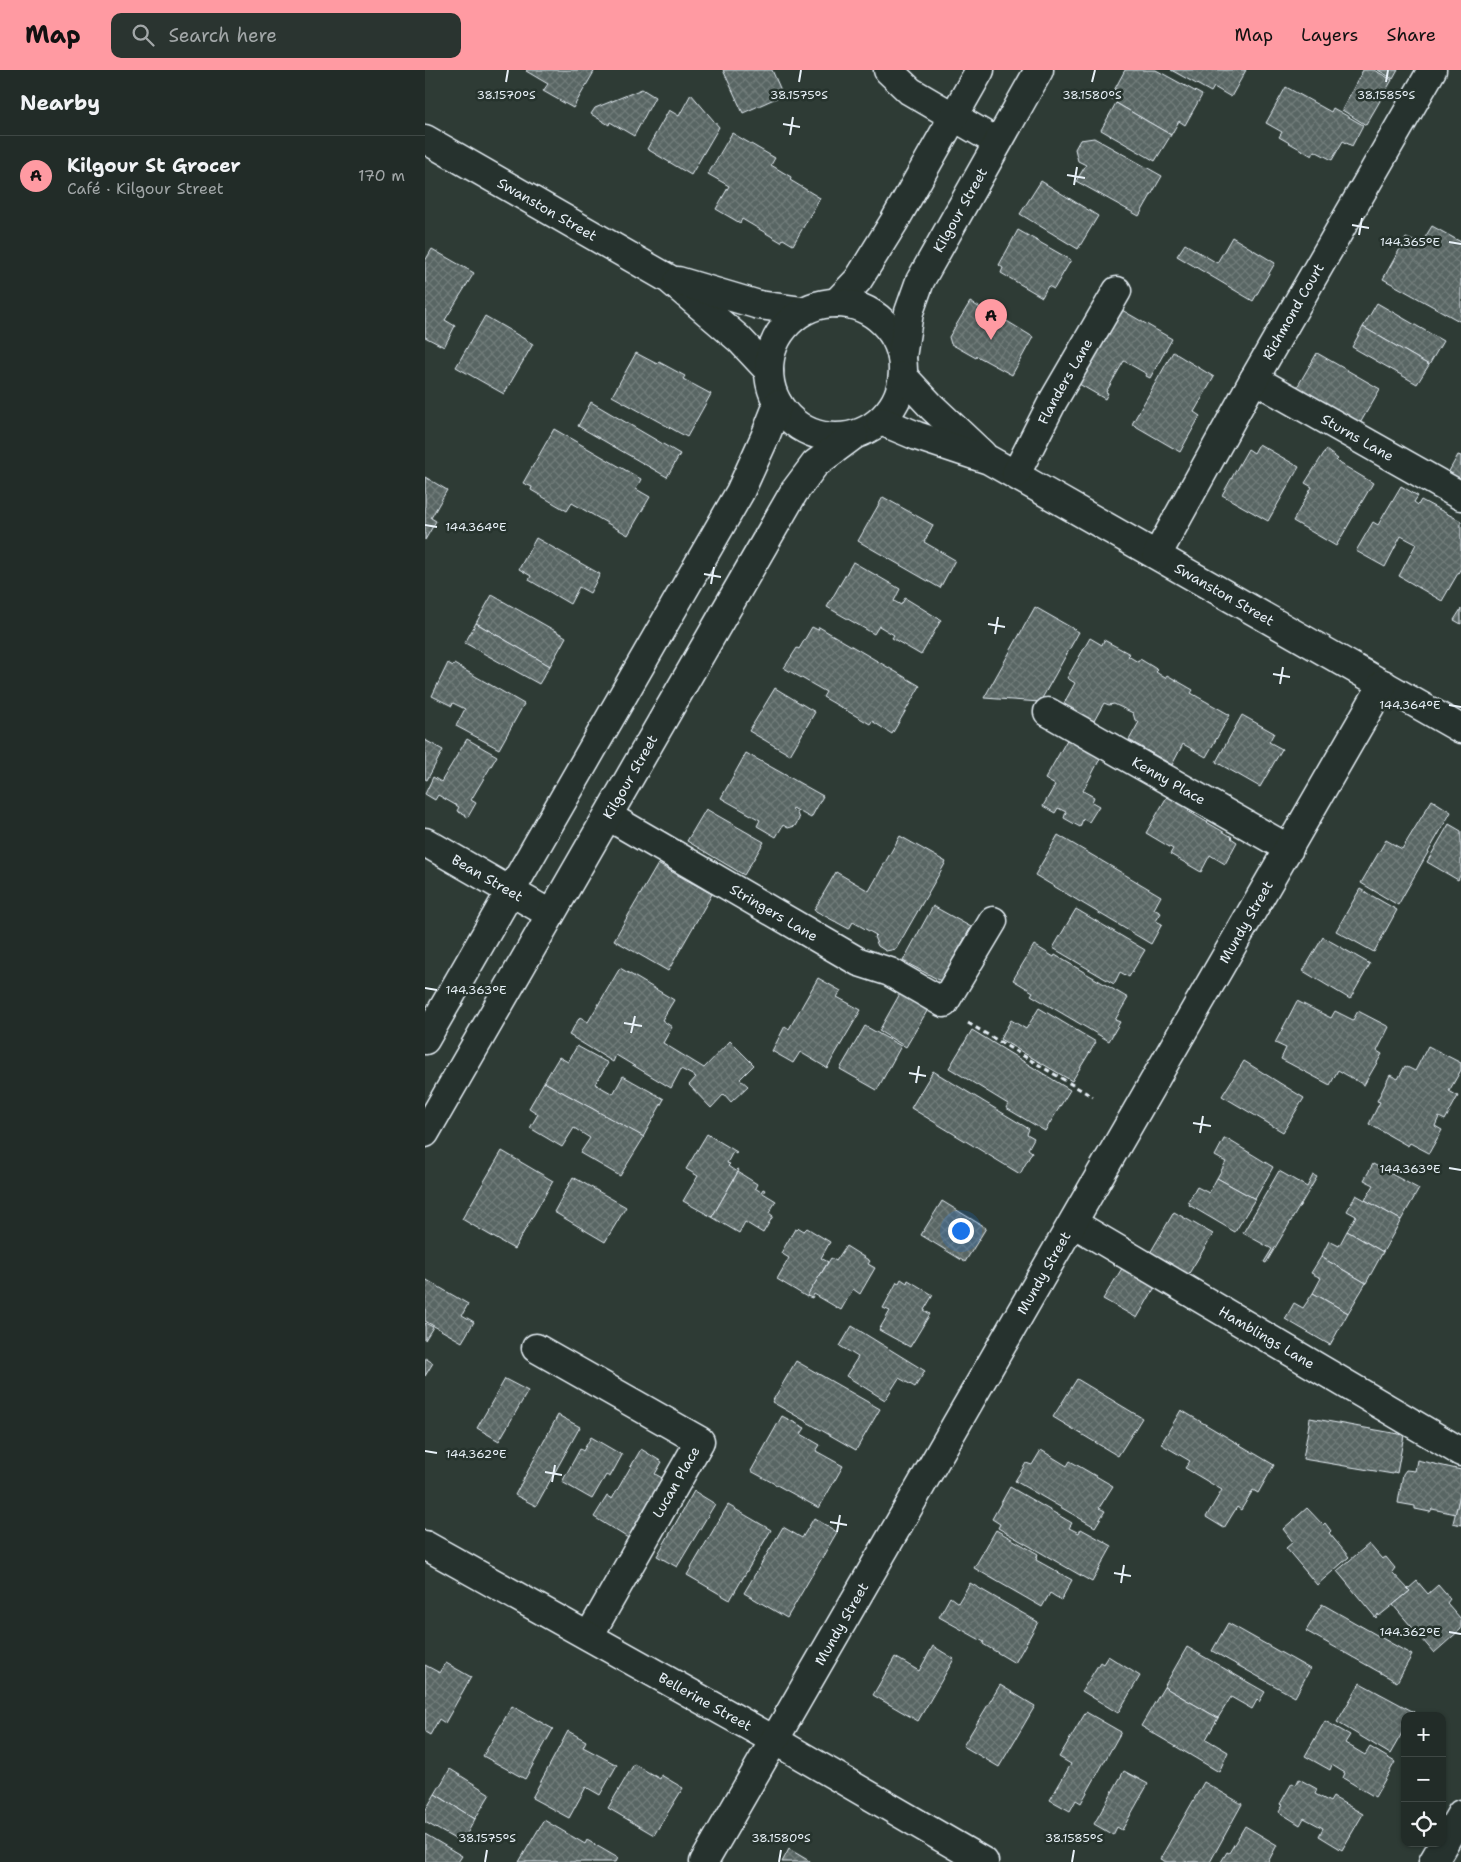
<!DOCTYPE html>
<meta charset="utf-8">
<style>
:root{--surface:#222c28;--page:#2a3430;--text:#f1f3f6;--muted:#a2a7a8;--line:#3f4845;--accent:#ff9aa2}
body{margin:0;font-family:"Shantell Sans",sans-serif;background:var(--page);color:var(--text)}
.controls{position:absolute;right:15px;bottom:15px;display:grid;overflow:hidden;border-radius:10px;box-shadow:0 1px 4px #0004}
.controls button{width:45px;height:45px;display:grid;place-items:center;padding:0;border:0;border-bottom:1px solid var(--line);background:var(--surface);color:var(--text);font:25px sans-serif}
.you{position:absolute;left:535px;top:1160px;width:18px;height:18px;margin:-12px;border:4px solid #fff;border-radius:50%;background:#1a73e8;box-shadow:0 0 0 8px #1a73e833}
.badge{display:grid;place-items:center;width:32px;height:32px;border-radius:50%;background:var(--accent);color:#111;font-size:16px;font-weight:700}
.pin{position:absolute;translate:-50% -41px;filter:drop-shadow(0 1px 2px #0008)}
.pin::after{content:'';position:absolute;top:26px;width:18px;height:15px;background:inherit;clip-path:polygon(0 0,100% 0,50% 100%)}
.list{margin:0;padding:0;list-style:none}
h2{display:flex;justify-content:space-between;align-items:center;height:65px;margin:0;padding:0 20px;font-size:21px}
h2 small{font-size:16px;font-weight:400;color:var(--muted)}
.list li{display:grid;grid-template-columns:32px 1fr auto;gap:15px;align-items:center;box-sizing:border-box;height:80px;padding:0 20px;border-top:1px solid var(--line)}
.list b{display:block;font-size:19px;white-space:nowrap}
.list p{margin:0;font-size:16px;white-space:nowrap;color:var(--muted)}
.list em{font-size:16px;font-style:normal;color:var(--muted)}
.icon{flex:none;width:28px;height:28px;fill:none;stroke:currentColor;stroke-width:2;stroke-linecap:round;stroke-linejoin:round}
.map{position:relative;flex:none;width:1036px;height:1792px;overflow:hidden}
header{display:flex;align-items:center;gap:30px;box-sizing:border-box;height:70px;padding:0 25px;background:var(--accent);color:#111}
header strong{font-size:24px}
nav{display:flex;gap:28px;margin-inline-start:auto;font-size:18px}
.search{width:350px;height:45px;background:var(--page);display:flex;align-items:center;gap:12px;box-sizing:border-box;padding:0 18px;border-radius:10px;color:var(--muted);font-size:19px}
main{display:flex}
aside{flex:1;background:var(--surface)}
.map>svg:first-child{display:block}
</style>
<header>
<strong>Map</strong>
<div class="search"><svg class="icon" aria-label="search" viewBox="0 0 24 24"><circle cx="10" cy="10" r="6"/><path d="M15 15l6 6"/></svg>Search here</div>
<nav><a>Map</a><a>Layers</a><a>Share</a></nav>
</header>
<main>
<aside>
<h2>Nearby<small></small></h2>
<ul class="list">
<li><span class="badge">A</span><div><b>Kilgour St Grocer</b><p>Café · Kilgour Street</p></div><em>170 m</em></li>
</ul>
</aside>
<div class="map">
<svg width="1036" height="1792" viewBox="0 0 1036 1792">
<defs>
<pattern id="building-cross-hatch" width="8" height="8" patternUnits="userSpaceOnUse" patternTransform="scale(1.25)"><rect width="8" height="8" fill="#596563"/><path d="M0 0l8 8M0 8l8-8" fill="none" stroke="#717c7a"/></pattern>
</defs>
<rect width="100%" height="100%" fill="#2e3b35"/>
<filter id="ink" filterUnits="userSpaceOnUse"><feTurbulence type="fractalNoise" baseFrequency=".02" numOctaves="2"/><feDisplacementMap in="SourceGraphic" scale="10" xChannelSelector="R" yChannelSelector="G"/><feConvolveMatrix kernelMatrix="1 2 1 2 8 2 1 2 1" color-interpolation-filters="sRGB"/></filter>
<g filter="url(#ink)">
<g fill="url(#building-cross-hatch)" stroke="#e8f1f8">
<polygon points="102,0 170,0 148,38 118,21 123,14 101,1"/>
<polygon points="298,0 347,0 358,25 318,43"/>
<polygon points="700,0 731,0 777,25 760,55 754,51 746,65 691,33 692,32 685,28"/>
<polygon points="746,0 821,0 806,27 789,17 786,22"/>
<polygon points="938,0 949,0 967,10 941,55 917,40"/>
<polygon points="953,0 973,0 968,9"/>
<polygon points="861,17 906,42 908,38 938,55 927,76 918,71 907,90 890,81 887,86 854,67 857,62 841,53"/>
<polygon points="217,19 230,27 209,66 185,52 184,55 166,44 170,38"/>
<polygon points="266,24 294,57 266,105 222,79 244,40 254,46"/>
<polygon points="691,33 746,65 730,91 676,60"/>
<polygon points="307,63 350,88 346,95 366,107 365,110 395,128 368,175 358,169 356,172 317,149 315,153 291,139 304,116 283,104"/>
<polygon points="669,68 737,106 714,146 651,111 661,95 653,91 650,79 655,70"/>
<polygon points="616,111 673,146 653,179 595,144"/>
<polygon points="1007,156 1036,172 1036,252 958,209 981,168 996,174"/>
<polygon points="593,160 646,190 629,219 623,216 617,227 576,203 578,198 574,195"/>
<polygon points="807,167 850,193 828,231 752,186 760,174 792,193"/>
<polygon points="7,179 49,203 20,250 30,256 19,277 0,267 0,191"/>
<polygon points="545,232 561,241 562,239 608,267 587,305 552,286 551,288 526,274 524,267"/>
<polygon points="952,233 1018,271 1004,295 938,257"/>
<polygon points="697,240 747,269 725,308 721,306 722,304 699,291 681,322 683,323 680,329 654,314"/>
<polygon points="60,246 108,274 79,324 31,297"/>
<polygon points="938,257 1004,295 992,314 927,277"/>
<polygon points="748,282 789,307 769,342 775,346 755,382 707,354"/>
<polygon points="211,283 232,294 234,292 260,306 258,309 286,324 262,367 187,326"/>
<polygon points="892,283 955,319 934,355 871,319"/>
<polygon points="166,332 255,384 242,407 153,356"/>
<polygon points="129,359 216,409 211,419 225,427 203,465 147,433 142,441 106,420 107,417 98,413"/>
<polygon points="834,374 874,397 843,451 797,425 823,379 829,383"/>
<polygon points="901,380 913,389 911,391 948,413 911,476 868,451 887,417 880,413"/>
<polygon points="1033,385 1036,386 1036,412 1022,405"/>
<polygon points="0,407 22,420 6,448 11,451 0,470"/>
<polygon points="976,416 993,426 989,432 993,435 996,430 1036,451 1036,498 1017,531 974,506 991,474 976,466 960,497 931,481 948,452 953,455"/>
<polygon points="458,427 508,455 499,472 530,490 515,518 433,471"/>
<polygon points="111,468 175,504 165,523 154,517 145,534 104,510 106,506 94,499"/>
<polygon points="428,492 475,519 469,531 476,535 480,528 516,550 496,585 467,568 469,565 454,556 449,564 402,537"/>
<polygon points="67,525 141,567 125,596 51,553"/>
<polygon points="610,537 654,562 615,632 559,628"/>
<polygon points="1036,539 1036,554 1029,550"/>
<polygon points="51,553 125,596 114,614 40,573"/>
<polygon points="387,557 393,560 394,557 495,616 467,664 447,651 445,654 398,627 401,622 359,598 372,578 374,579"/>
<polygon points="665,568 677,575 679,570 705,584 703,586 713,592 715,589 733,600 731,602 740,608 742,605 768,620 766,623 805,645 781,687 758,674 747,695 704,670 714,652 710,650 708,643 689,634 684,635 679,633 669,651 638,635 650,613 642,608"/>
<polygon points="23,593 28,596 29,594 99,634 74,679 31,656 40,639 28,633 27,636 7,626"/>
<polygon points="350,618 390,642 365,685 324,661"/>
<polygon points="817,645 849,663 844,672 857,679 835,717 791,692"/>
<polygon points="643,668 676,687 658,721 669,727 667,732 674,736 664,752 658,749 655,757 639,748 641,742 633,738 630,743 618,736 630,715 620,709"/>
<polygon points="42,669 72,686 46,730 51,733 43,747 32,741 34,737 13,725 10,730 0,724 8,707 16,712"/>
<polygon points="0,670 18,680 2,710 0,709"/>
<polygon points="321,683 398,726 386,748 368,738 367,740 372,743 374,749 370,756 363,758 358,755 351,767 332,756 335,750 296,728"/>
<polygon points="743,725 765,737 763,741 807,767 806,768 812,772 800,794 785,785 776,802 745,784 748,779 721,763"/>
<polygon points="1007,730 1026,742 973,835 936,813 961,770 977,779"/>
<polygon points="281,739 339,772 319,805 262,771"/>
<polygon points="1024,754 1036,761 1036,804 1033,810 1002,792"/>
<polygon points="633,765 736,826 729,839 736,843 731,851 737,854 726,874 610,805"/>
<polygon points="475,766 521,792 471,879 461,881 453,876 449,867 451,865 428,852 424,859 389,840 411,802 444,821"/>
<polygon points="233,794 287,824 243,901 189,870"/>
<polygon points="935,819 972,840 949,882 911,861"/>
<polygon points="508,836 546,857 516,911 478,891"/>
<polygon points="651,839 720,880 704,907 695,902 689,914 628,878"/>
<polygon points="898,867 945,894 925,929 878,901"/>
<polygon points="609,875 629,887 630,885 703,928 690,950 695,952 684,971 606,925 608,922 588,910"/>
<polygon points="195,898 249,930 237,950 247,957 238,973 279,998 305,971 329,995 315,1009 323,1016 306,1032 299,1024 286,1038 264,1015 271,1007 256,999 246,1018 191,985 188,992 144,965 155,947 163,952"/>
<polygon points="393,908 416,921 412,927 436,940 402,998 375,982 368,993 347,981 360,956 364,959"/>
<polygon points="477,920 505,936 481,977 454,961"/>
<polygon points="872,931 906,948 910,941 928,950 933,941 964,957 952,981 957,984 939,1015 913,1000 905,1015 856,989 861,978 850,973"/>
<polygon points="614,938 671,972 647,1011 575,969 586,950 601,959"/>
<polygon points="440,956 476,976 452,1020 415,999"/>
<polygon points="547,960 645,1020 620,1061 581,1038 583,1034 524,998"/>
<polygon points="152,976 183,993 170,1014 188,1024 198,1006 239,1029 218,1067 119,1012 134,987 143,992"/>
<polygon points="1003,976 1036,993 1036,1000 1024,1021 1033,1026 1020,1050 1014,1047 1010,1056 1017,1060 1004,1083 985,1073 983,1076 944,1054 955,1032 952,1031 965,1005 973,1009 980,996 990,1001"/>
<polygon points="819,991 879,1028 858,1062 797,1026"/>
<polygon points="508,1001 604,1059 602,1064 609,1068 603,1079 607,1082 595,1104 486,1038"/>
<polygon points="119,1012 219,1067 195,1106 155,1083 165,1068 149,1058 137,1077 105,1058 113,1044 104,1038"/>
<polygon points="282,1064 312,1082 311,1084 308,1082 302,1093 305,1094 303,1096 310,1101 312,1099 314,1100 287,1147 258,1131 273,1106 261,1099"/>
<polygon points="799,1069 802,1069 848,1097 830,1129 792,1108 801,1092 790,1086"/>
<polygon points="77,1081 128,1111 89,1179 37,1149"/>
<polygon points="948,1094 994,1119 976,1150 940,1130 949,1115 939,1110"/>
<polygon points="854,1101 882,1117 888,1105 892,1107 841,1193 839,1192 847,1179 818,1163"/>
<polygon points="313,1102 332,1114 330,1118 336,1122 338,1119 340,1120 338,1123 351,1131 344,1143 348,1146 338,1163 320,1152 314,1163 287,1147"/>
<polygon points="148,1107 201,1137 180,1172 129,1142"/>
<polygon points="792,1108 830,1129 810,1162 764,1135 765,1133 763,1132 772,1117 784,1123"/>
<polygon points="931,1125 976,1150 958,1182 922,1161 931,1146 922,1141"/>
<polygon points="517,1131 561,1158 540,1192 496,1165"/>
<polygon points="749,1142 788,1164 763,1205 725,1183"/>
<polygon points="374,1158 379,1161 382,1158 405,1172 396,1188 403,1192 382,1227 352,1209 364,1188 356,1183 370,1159 372,1160"/>
<polygon points="922,1161 958,1182 941,1213 896,1187 904,1171 914,1176"/>
<polygon points="421,1176 445,1191 443,1194 450,1198 435,1224 428,1219 416,1240 389,1224 387,1228 382,1226 406,1188 411,1191"/>
<polygon points="896,1187 941,1213 923,1243 888,1223 896,1208 886,1203"/>
<polygon points="701,1192 733,1212 712,1248 678,1229"/>
<polygon points="0,1209 43,1234 37,1245 49,1252 37,1272 0,1251"/>
<polygon points="476,1209 482,1213 483,1210 508,1225 499,1240 505,1244 485,1277 454,1260 465,1241 458,1238 472,1212 474,1213"/>
<polygon points="888,1223 923,1243 905,1275 860,1249 869,1233 878,1238"/>
<polygon points="0,1253 8,1257 0,1270"/>
<polygon points="427,1256 500,1301 490,1317 474,1308 460,1330 421,1306 433,1287 415,1276"/>
<polygon points="0,1288 8,1293 0,1306"/>
<polygon points="371,1291 455,1339 431,1380 347,1332"/>
<polygon points="80,1309 103,1321 74,1371 52,1358"/>
<polygon points="652,1309 717,1348 693,1386 628,1347"/>
<polygon points="756,1340 849,1395 833,1423 828,1420 816,1440 812,1437 799,1458 781,1447 797,1420 760,1398 765,1391 736,1374"/>
<polygon points="133,1345 155,1357 111,1436 90,1425"/>
<polygon points="357,1346 380,1358 376,1364 395,1375 391,1381 418,1396 394,1438 326,1401"/>
<polygon points="885,1348 979,1365 972,1403 969,1402 968,1404 878,1389"/>
<polygon points="166,1367 197,1385 185,1407 181,1405 167,1429 137,1412 155,1379 158,1381"/>
<polygon points="216,1379 237,1392 230,1404 241,1410 208,1471 169,1447 182,1426 187,1429"/>
<polygon points="616,1380 642,1396 645,1391 688,1416 674,1438 680,1441 670,1457 590,1411 601,1393 607,1395"/>
<polygon points="992,1390 1036,1400 1036,1419 1031,1444 1007,1439 1005,1442 990,1439 990,1436 973,1433 978,1404 981,1400 990,1401"/>
<polygon points="585,1417 647,1453 644,1458 654,1463 656,1459 687,1476 667,1512 573,1458 575,1454 567,1449"/>
<polygon points="269,1421 290,1434 252,1497 232,1486"/>
<polygon points="1036,1421 1036,1455 1028,1453"/>
<polygon points="303,1435 346,1460 305,1530 262,1505"/>
<polygon points="882,1438 898,1455 900,1453 906,1461 904,1463 924,1487 892,1515 861,1478 868,1472 858,1459"/>
<polygon points="389,1448 412,1462 362,1548 319,1523 358,1457 377,1468"/>
<polygon points="571,1460 613,1484 611,1490 647,1510 636,1530 625,1523 617,1537 549,1498"/>
<polygon points="944,1474 957,1489 961,1487 970,1498 967,1502 985,1521 954,1546 953,1544 951,1548 912,1501"/>
<polygon points="992,1511 1003,1524 1013,1515 1025,1529 1022,1533 1036,1549 1036,1559 1009,1583 968,1535 985,1521 983,1519"/>
<polygon points="545,1513 613,1552 590,1593 558,1574 559,1572 514,1547 525,1527 533,1533"/>
<polygon points="897,1534 987,1585 972,1612 881,1561"/>
<polygon points="803,1553 885,1599 870,1627 787,1581"/>
<polygon points="508,1576 529,1589 493,1651 448,1625 470,1587 494,1601"/>
<polygon points="762,1577 840,1622 834,1632 832,1630 827,1639 806,1627 793,1648 739,1617"/>
<polygon points="683,1586 715,1606 693,1643 657,1621 675,1592 678,1594"/>
<polygon points="21,1593 46,1607 20,1653 14,1649 5,1665 0,1662 0,1595 15,1603"/>
<polygon points="935,1613 989,1642 987,1646 980,1646 980,1658 965,1684 912,1652"/>
<polygon points="575,1615 610,1636 574,1697 538,1676"/>
<polygon points="739,1617 793,1648 781,1669 803,1682 794,1702 716,1656"/>
<polygon points="87,1636 128,1659 100,1709 58,1686"/>
<polygon points="661,1642 696,1662 656,1733 651,1730 645,1741 625,1730 646,1694 634,1687"/>
<polygon points="900,1651 925,1665 920,1673 940,1685 945,1677 970,1692 950,1727 918,1708 920,1703 907,1695 905,1700 880,1686"/>
<polygon points="143,1661 161,1671 158,1677 192,1695 175,1725 161,1717 144,1748 107,1728"/>
<polygon points="209,1694 235,1709 236,1705 258,1718 229,1765 183,1738"/>
<polygon points="25,1699 65,1724 50,1749 10,1724"/>
<polygon points="699,1701 723,1714 697,1760 692,1757 688,1765 669,1754"/>
<polygon points="874,1709 892,1719 890,1724 905,1732 908,1727 938,1744 917,1780 894,1766 898,1758 879,1748 875,1755 854,1742 858,1735 855,1734 867,1713 871,1715"/>
<polygon points="779,1712 817,1734 785,1792 741,1792 735,1789"/>
<polygon points="10,1724 50,1749 37,1773 0,1752 0,1741"/>
<polygon points="119,1750 160,1774 162,1770 193,1788 191,1792 94,1792"/>
<polygon points="820,1756 852,1775 843,1792 796,1792 802,1782 804,1783"/>
<polygon points="0,1764 37,1786 33,1792 0,1792"/>
<polygon points="364,1779 386,1792 357,1792"/>
</g>
<g fill="none" stroke-linecap="round" stroke-linejoin="round">
<defs>
<g id="minor">
<polyline points="463,0 485,21 572,72"/>
<path id="s1" d="M0,69L244,209L314,269L344,301"/>
<polyline points="253,211 334,235 378,241"/>
<polyline points="411,233 433,210 469,152 555,0"/>
<circle cx="411" cy="300" r="67"/>
<path id="s2" d="M477,287L484,242L495,211L614,0"/>
<polyline points="478,306 507,337 557,384"/>
<path id="s3" d="M829,309L1036,426"/>
<path id="s4" d="M456,351L492,366L564,390L1036,659"/>
<path id="s5" d="M591,404L628,331L692,221"/>
<path id="s6" d="M732,485L829,309L1007,0"/>
<path id="s7" d="M623,642L864,779"/>
<path id="s8" d="M183,746L434,892L465,902L519,933L568,851"/>
<path id="s9" d="M0,772L125,844"/>
<polyline points="0,970 315,422 340,367 353,334"/>
<path id="s10" d="M0,1063L369,422L390,394L429,365"/>
<path id="s11" d="M648,1153L1036,1382"/>
<polyline points="111,1278 275,1371 164,1566"/>
<path id="s12" d="M0,1475L349,1670L559,1792"/>
<path id="s13" d="M279,1792L958,614"/>
<polyline points="1008,1792 1036,1744"/>
</g>
</defs>
<use href="#minor" stroke="#e8f1f8" stroke-width="31"/>
<polyline stroke="#e8f1f8" stroke-width="3" stroke-dasharray="5 4" stroke-linecap="butt" points="543,953 668,1027"/>
<use href="#minor" stroke="#26332d" stroke-width="28"/>
</g>
</g>
<path fill="none" stroke="#e8f1f8" stroke-width="2" d="M81,12L83,0M374,12L376,0M667,12L670,0M961,12L963,0M358,54L375,57M365,65L368,47M642,105L660,108M649,115L652,97M927,155L944,158M934,165L937,148M1024,172L1036,174M0,455L12,457M279,504L296,507M286,514L289,497M563,554L580,557M570,564L573,547M848,604L865,607M855,614L858,597M1024,635L1036,637M0,918L12,920M199,953L217,956M206,963L210,946M484,1003L501,1006M491,1013L494,996M768,1053L786,1056M775,1063L778,1046M1024,1098L1036,1100M0,1381L12,1383M120,1402L137,1405M127,1412L130,1395M405,1452L422,1455M412,1462L415,1445M689,1503L706,1506M696,1513L699,1495M1024,1562L1036,1564M60,1792L62,1780M354,1792L356,1780M647,1792L649,1780"/>
<g text-anchor="middle" dominant-baseline="central" stroke-width="5" stroke-linejoin="round" paint-order="stroke">
<g font-size="14" fill="#e8f1f8" stroke="#26332d">
<text stroke="none"><textPath href="#s1" startOffset="141">Swanston Street</textPath></text>
<text stroke="none"><textPath href="#s2" startOffset="160">Kilgour Street</textPath></text>
<text stroke="none"><textPath href="#s6" startOffset="279">Richmond Court</textPath></text>
<text stroke="none"><textPath href="#s5" startOffset="105">Flanders Lane</textPath></text>
<text stroke="none"><textPath href="#s3" startOffset="119">Sturns Lane</textPath></text>
<text stroke="none"><textPath href="#s4" startOffset="386">Swanston Street</textPath></text>
<text stroke="none"><textPath href="#s10" startOffset="411">Kilgour Street</textPath></text>
<text stroke="none"><textPath href="#s7" startOffset="139">Kenny Place</textPath></text>
<text stroke="none"><textPath href="#s9" startOffset="72">Bean Street</textPath></text>
<text stroke="none"><textPath href="#s8" startOffset="192">Stringers Lane</textPath></text>
<text stroke="none"><textPath href="#s13" startOffset="1085">Mundy Street</textPath></text>
<text stroke="none"><textPath href="#s13" startOffset="680">Mundy Street</textPath></text>
<text stroke="none"><textPath href="#s11" startOffset="225">Hamblings Lane</textPath></text>
<text transform="translate(251 1412) rotate(-60)">Lucan Place</text>
<text stroke="none"><textPath href="#s13" startOffset="275">Mundy Street</textPath></text>
<text stroke="none"><textPath href="#s12" startOffset="321">Bellerine Street</textPath></text>
</g>
</g>
<g font-size="12" text-anchor="middle" fill="#e8f1f8" stroke="#26332d" stroke-width="5" stroke-linejoin="round" paint-order="stroke">
<text x="81" y="29">38.1570°S</text>
<text x="374" y="29">38.1575°S</text>
<text x="667" y="29">38.1580°S</text>
<text x="961" y="29">38.1585°S</text>
<text x="985" y="176">144.365°E</text>
<text x="51" y="461">144.364°E</text>
<text x="985" y="639">144.364°E</text>
<text x="51" y="924">144.363°E</text>
<text x="985" y="1103">144.363°E</text>
<text x="51" y="1388">144.362°E</text>
<text x="985" y="1566">144.362°E</text>
<text x="62" y="1772">38.1575°S</text>
<text x="356" y="1772">38.1580°S</text>
<text x="649" y="1772">38.1585°S</text>
</g>
</svg>
<div class="controls">
<button>+</button>
<button>−</button>
<button><svg class="icon" aria-label="locate" viewBox="0 0 24 24"><circle cx="12" cy="12" r="6"/><path d="M12 2v4M12 18v4M2 12h4M18 12h4"/></svg></button>
</div>
<div class="you"></div>
<div class="pin badge" style="left:566px;top:270px">A</div>
</div>
</main>
